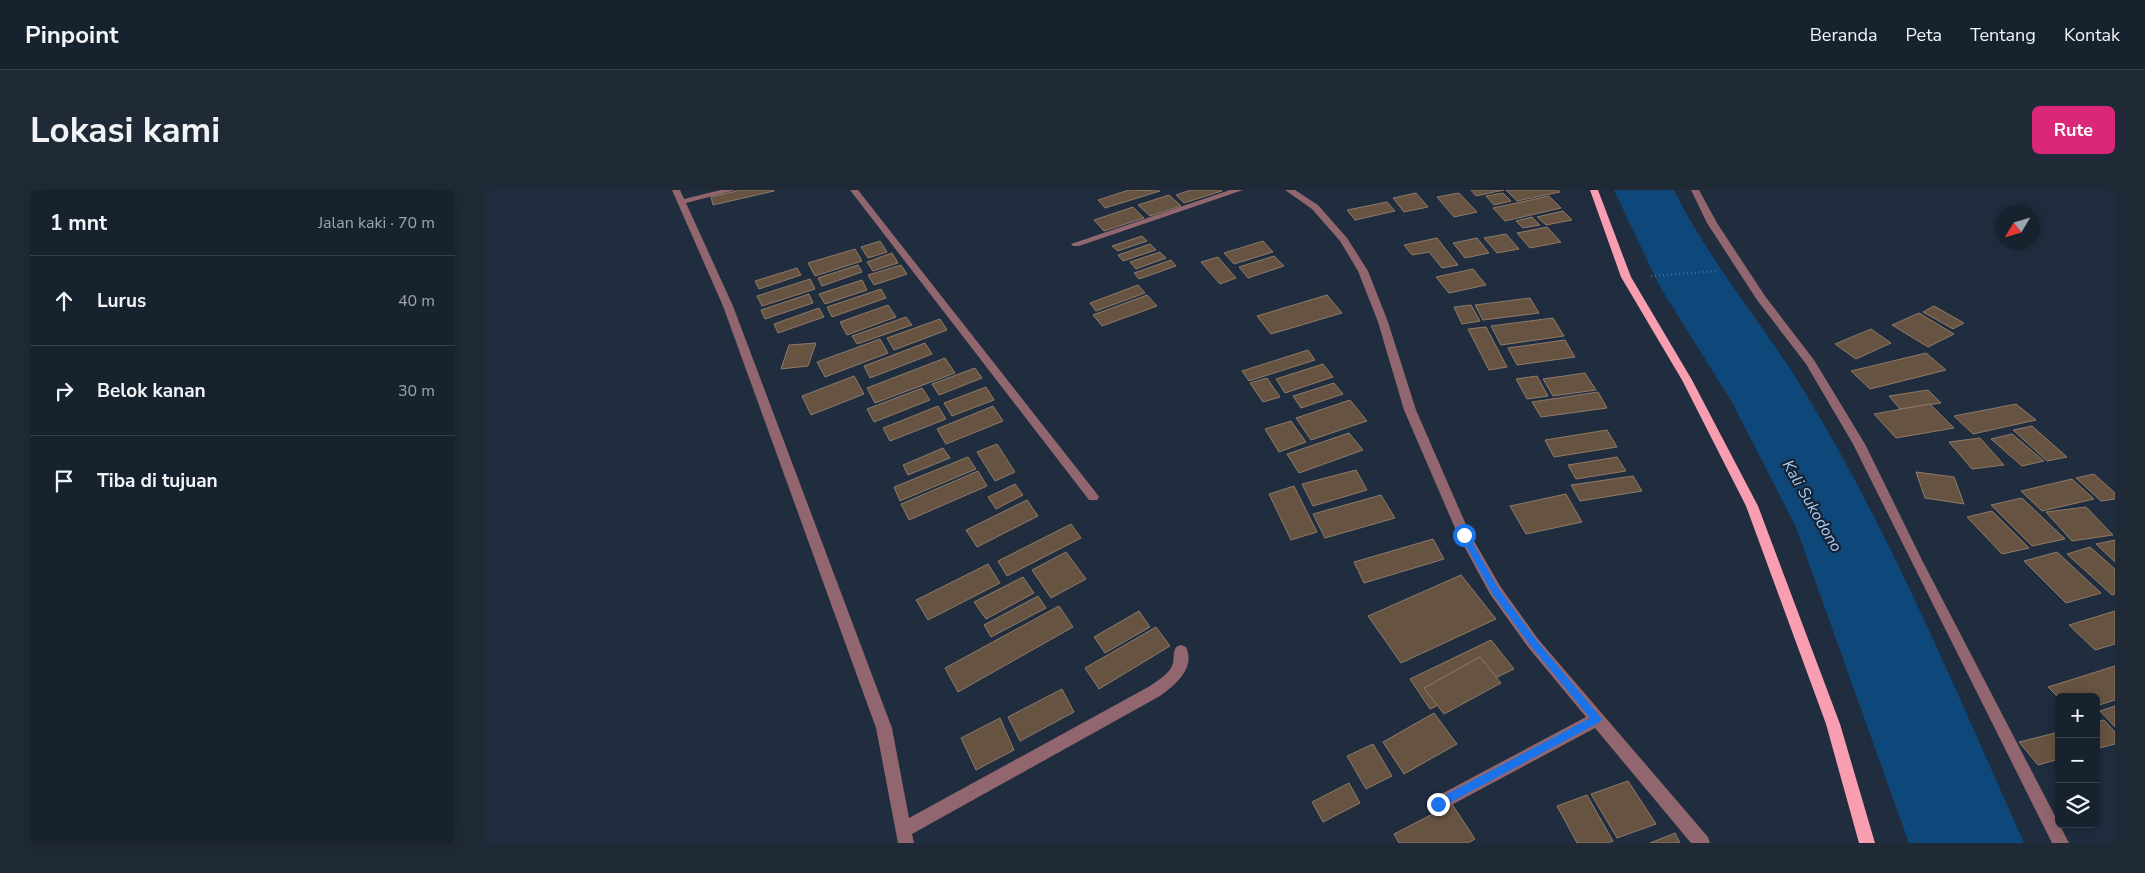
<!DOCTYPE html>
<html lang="id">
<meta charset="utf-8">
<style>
:root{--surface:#17222f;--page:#202a37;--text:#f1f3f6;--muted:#9ea4aa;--line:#363f4b;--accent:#db2777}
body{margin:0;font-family:"Nunito Sans",sans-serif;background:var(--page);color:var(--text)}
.controls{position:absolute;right:15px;bottom:15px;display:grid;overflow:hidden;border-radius:8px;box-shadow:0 2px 12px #0003}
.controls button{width:45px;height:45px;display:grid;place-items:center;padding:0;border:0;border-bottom:1px solid var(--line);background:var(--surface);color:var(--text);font:25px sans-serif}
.compass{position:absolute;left:1510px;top:15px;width:45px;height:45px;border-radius:50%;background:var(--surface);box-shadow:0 2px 12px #0003;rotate:232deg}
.stop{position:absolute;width:15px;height:15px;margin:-11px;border:4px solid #1a73e8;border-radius:50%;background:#fff}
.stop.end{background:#1a73e8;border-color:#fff;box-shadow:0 1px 5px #0008}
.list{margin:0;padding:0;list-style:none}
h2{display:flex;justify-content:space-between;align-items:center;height:65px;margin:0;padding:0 20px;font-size:21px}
h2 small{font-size:16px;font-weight:400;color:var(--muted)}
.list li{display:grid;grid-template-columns:32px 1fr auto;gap:15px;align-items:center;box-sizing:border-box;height:90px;padding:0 20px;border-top:1px solid var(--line)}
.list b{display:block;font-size:19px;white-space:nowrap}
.list em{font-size:16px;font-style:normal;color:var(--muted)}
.icon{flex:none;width:28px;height:28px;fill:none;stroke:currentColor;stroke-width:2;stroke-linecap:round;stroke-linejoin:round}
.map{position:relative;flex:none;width:1630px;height:653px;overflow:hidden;border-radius:8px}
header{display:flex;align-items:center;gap:30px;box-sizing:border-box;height:70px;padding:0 25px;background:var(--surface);border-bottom:1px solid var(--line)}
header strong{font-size:24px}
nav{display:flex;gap:28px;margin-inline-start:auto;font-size:18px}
.intro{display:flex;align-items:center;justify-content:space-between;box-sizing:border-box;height:120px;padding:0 30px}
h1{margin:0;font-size:35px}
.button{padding:12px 22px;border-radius:8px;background:var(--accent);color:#fff;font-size:18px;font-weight:700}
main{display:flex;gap:30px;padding:0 30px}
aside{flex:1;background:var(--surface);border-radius:8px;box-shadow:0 2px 12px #0003}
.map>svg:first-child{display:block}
</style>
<header>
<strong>Pinpoint</strong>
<nav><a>Beranda</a><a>Peta</a><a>Tentang</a><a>Kontak</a></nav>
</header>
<div class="intro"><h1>Lokasi kami</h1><a class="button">Rute</a></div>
<main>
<aside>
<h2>1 mnt<small>Jalan kaki · 70 m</small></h2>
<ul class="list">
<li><svg class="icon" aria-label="ahead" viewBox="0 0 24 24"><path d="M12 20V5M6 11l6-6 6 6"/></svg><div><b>Lurus</b></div><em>40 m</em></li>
<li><svg class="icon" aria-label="right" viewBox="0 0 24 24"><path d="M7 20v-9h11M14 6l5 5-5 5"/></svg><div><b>Belok kanan</b></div><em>30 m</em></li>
<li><svg class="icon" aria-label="arrive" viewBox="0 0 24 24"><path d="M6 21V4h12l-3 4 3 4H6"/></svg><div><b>Tiba di tujuan</b></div></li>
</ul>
</aside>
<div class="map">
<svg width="1630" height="653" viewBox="0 0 1630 653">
<rect width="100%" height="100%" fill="#1f2d3f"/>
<path fill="#0e487a" d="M1129,0H1189C1225,73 1279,135 1321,204C1407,346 1471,501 1539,653H1424L1311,337L1247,212L1174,95Z"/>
<g fill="#675342" stroke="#8f7a67">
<polygon points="256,0 289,0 289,1 228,15 226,7"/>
<polygon points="644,0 675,1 620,18 613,10"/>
<polygon points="706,0 736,0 737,1 699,13 691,5"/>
<polygon points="986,0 1019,0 991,6"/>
<polygon points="1021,0 1073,0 1075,2 1032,11"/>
<polygon points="931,3 943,17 919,22 908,8"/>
<polygon points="974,3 992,22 969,27 952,7"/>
<polygon points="1018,3 1026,11 1009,15 1001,6"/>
<polygon points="684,5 696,16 665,26 653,15"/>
<polygon points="1064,6 1076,18 1020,31 1008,18"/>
<polygon points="902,12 910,21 870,30 862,20"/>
<polygon points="648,17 659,28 619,41 609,30"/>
<polygon points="1078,21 1087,30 1061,35 1052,27"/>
<polygon points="1047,27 1055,35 1038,38 1031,31"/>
<polygon points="1062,37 1076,52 1045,58 1032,43"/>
<polygon points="1021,44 1034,59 1012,63 999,48"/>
<polygon points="657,46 662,51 633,61 627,56"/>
<polygon points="952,48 973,75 957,78 944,62 927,65 919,55"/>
<polygon points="992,48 1004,63 980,68 968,53"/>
<polygon points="395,51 402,62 383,68 376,57"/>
<polygon points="778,51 788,62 749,74 739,63"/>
<polygon points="665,54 671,60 638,71 633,65"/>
<polygon points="370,59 377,71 330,86 323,73"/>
<polygon points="675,62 681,68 651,79 645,72"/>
<polygon points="407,63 413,73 388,81 382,72"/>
<polygon points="789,66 799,76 763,88 754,77"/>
<polygon points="733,67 751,88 735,94 716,72"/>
<polygon points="686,70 691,76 654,89 649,83"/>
<polygon points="373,75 377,82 337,96 333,88"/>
<polygon points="416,75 422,84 389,95 383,85"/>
<polygon points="312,78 316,85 274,99 270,91"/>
<polygon points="988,79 1001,95 964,103 951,87"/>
<polygon points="325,89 330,99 277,116 272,106"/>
<polygon points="377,90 382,100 340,114 334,104"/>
<polygon points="653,95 660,103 611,121 605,113"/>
<polygon points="396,99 401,108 347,127 342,117"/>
<polygon points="324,104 328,113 280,129 276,120"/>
<polygon points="662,105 672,116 617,136 608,125"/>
<polygon points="842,105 857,123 786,144 772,126"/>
<polygon points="1045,108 1054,123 998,130 990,115"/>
<polygon points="403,115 411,127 362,145 355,132"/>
<polygon points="986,115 995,131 977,134 969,117"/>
<polygon points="1449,116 1479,133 1468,139 1438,122"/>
<polygon points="334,118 339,127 293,143 289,134"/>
<polygon points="1434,123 1469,144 1443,157 1407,135"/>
<polygon points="421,127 427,135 372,154 367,146"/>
<polygon points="1068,128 1079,146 1016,155 1006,136"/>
<polygon points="455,129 462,140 409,160 402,148"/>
<polygon points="1001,137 1022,177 1004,180 983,139"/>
<polygon points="1386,139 1406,153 1371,169 1350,154"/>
<polygon points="395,149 403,163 340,187 332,172"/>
<polygon points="1080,150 1090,167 1032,175 1023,158"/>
<polygon points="331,153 323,176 296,179 304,155"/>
<polygon points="440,153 447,164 385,188 379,176"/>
<polygon points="823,160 830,170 764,191 757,181"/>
<polygon points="1441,163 1461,180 1385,199 1366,181"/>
<polygon points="460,168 470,183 390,213 382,198"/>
<polygon points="838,174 848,187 800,203 791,189"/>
<polygon points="490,178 497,188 454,205 447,194"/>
<polygon points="1100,183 1111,200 1068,206 1058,189"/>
<polygon points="369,186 379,204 326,225 317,206"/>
<polygon points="1052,186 1063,206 1042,209 1031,189"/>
<polygon points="782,188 795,207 778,212 765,193"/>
<polygon points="849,193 858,204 816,218 808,206"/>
<polygon points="501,197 509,210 467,226 459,213"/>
<polygon points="437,198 445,210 389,232 382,219"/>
<polygon points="1443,200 1456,213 1415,219 1404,206"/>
<polygon points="1113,202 1122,218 1056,227 1047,212"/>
<polygon points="865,210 882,231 826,250 811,228"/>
<polygon points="1445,214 1469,238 1411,248 1389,224"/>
<polygon points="1531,214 1551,230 1488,244 1469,226"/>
<polygon points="453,216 461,229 405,251 398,238"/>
<polygon points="508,216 518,231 461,254 452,239"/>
<polygon points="806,231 821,252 794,262 780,239"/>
<polygon points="1547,236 1582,267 1562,271 1528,240"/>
<polygon points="1122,240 1132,257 1069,267 1060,250"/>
<polygon points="864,243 878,260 814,283 802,264"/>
<polygon points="1527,244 1559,271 1537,276 1506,249"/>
<polygon points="1495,248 1519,275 1487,279 1464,252"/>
<polygon points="512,254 530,282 510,291 492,262"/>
<polygon points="458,258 465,268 423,285 418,275"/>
<polygon points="483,267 491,279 415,311 409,297"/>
<polygon points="1132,267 1141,281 1091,289 1083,275"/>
<polygon points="871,280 882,300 828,316 817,294"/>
<polygon points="493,281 502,296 424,330 416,314"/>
<polygon points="1431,282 1469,287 1479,314 1440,308"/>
<polygon points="1609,284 1630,303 1630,309 1616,311 1591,288"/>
<polygon points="1148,286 1157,301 1095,311 1086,295"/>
<polygon points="1587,289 1609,309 1557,321 1536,301"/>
<polygon points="530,294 538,305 511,319 503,307"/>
<polygon points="809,296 832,342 806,350 784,304"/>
<polygon points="1081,304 1097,332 1041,344 1025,316"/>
<polygon points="896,305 910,328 840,348 828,324"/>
<polygon points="1537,308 1580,349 1547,356 1506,315"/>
<polygon points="542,310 553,326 492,357 481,340"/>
<polygon points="1601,317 1628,345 1587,351 1561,322"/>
<polygon points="1507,321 1544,358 1517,364 1482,327"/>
<polygon points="586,334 596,348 522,386 513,371"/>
<polygon points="948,349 959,369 879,393 869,372"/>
<polygon points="1630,350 1630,372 1611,354"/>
<polygon points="1605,357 1630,379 1630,404 1627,405 1582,364"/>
<polygon points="581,362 601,389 566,408 547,380"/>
<polygon points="1572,362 1616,403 1581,413 1539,371"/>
<polygon points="503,374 515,393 443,430 431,410"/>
<polygon points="976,385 1011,429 916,473 883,426"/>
<polygon points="538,387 549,403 501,429 489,412"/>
<polygon points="553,406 561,418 506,447 499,435"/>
<polygon points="574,416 588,437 473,502 460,478"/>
<polygon points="654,421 665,437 620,463 609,447"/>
<polygon points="1630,421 1630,454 1610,460 1584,435"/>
<polygon points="671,437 685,456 614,499 600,478"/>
<polygon points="1006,450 1029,479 945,519 925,489"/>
<polygon points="995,467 1016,493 959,524 939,498"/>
<polygon points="1630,476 1630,510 1611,516 1611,507 1574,508 1563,497"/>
<polygon points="577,499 589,522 535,551 523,527"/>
<polygon points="1630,516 1630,537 1615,521"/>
<polygon points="949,523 972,554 919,584 898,552"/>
<polygon points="515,528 529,560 491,580 476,548"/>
<polygon points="1619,530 1630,542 1630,554 1611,559 1611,532"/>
<polygon points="1574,542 1574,569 1553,575 1534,552"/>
<polygon points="888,554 907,586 881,599 862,566"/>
<polygon points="1143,591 1171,634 1132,648 1106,604"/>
<polygon points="864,593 875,613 838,632 827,612"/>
<polygon points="1102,605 1128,651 1123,653 1092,653 1072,616"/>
<polygon points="967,614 990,649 983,653 914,653 909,644"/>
<polygon points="1190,643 1195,653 1165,653"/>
</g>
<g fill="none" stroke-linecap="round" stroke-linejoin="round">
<polyline stroke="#586474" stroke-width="2.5" stroke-dasharray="1 3" stroke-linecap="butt" points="1166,86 1232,81"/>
<g fill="#92666e" fill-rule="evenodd">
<path d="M187,0H195L199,9L236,0H251L201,13L248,116L407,538L424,628L665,496C673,490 685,484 688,473C689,467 688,462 691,457L696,455L701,457C711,478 690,495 675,506L427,644L429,653H413L391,538L238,116Z"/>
<polygon points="365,0 373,0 612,304 614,307 612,310 604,310"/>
<polygon points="745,0 758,0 594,56 588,56 586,54"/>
<polygon points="800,0 810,0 833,15 862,48 883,81 903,132 931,220 985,344 1015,396 1053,449 1223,647 1225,653 1206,653 1110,538 959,619 953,622 947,619 945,614 947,609 1101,527 1043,457 1005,404 973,345 919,220 893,132 873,81 855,51 827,19"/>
<polygon points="1206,0 1214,0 1232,33 1280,106 1329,170 1380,254 1437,370 1584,653 1567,653 1368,254 1321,174 1272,110 1222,33"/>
</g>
<polygon fill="#f89eb0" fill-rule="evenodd" points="1105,0 1113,0 1146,87 1207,190 1273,316 1355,534 1390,653 1374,653 1341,534 1261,316 1197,190 1136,87"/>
</g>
<polygon fill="#1a73e8" points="979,342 982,343 1013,398 1051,450 1117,529 1115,532 953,619 948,614 949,611 1105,528 1045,455 1007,403 975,345"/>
<g text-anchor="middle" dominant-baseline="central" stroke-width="4.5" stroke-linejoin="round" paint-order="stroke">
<g font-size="16" font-style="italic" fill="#aacdf1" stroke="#162334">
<text transform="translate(1327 316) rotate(60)">Kali Sukodono</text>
</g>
</g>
</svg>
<div class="controls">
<button>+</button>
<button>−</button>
<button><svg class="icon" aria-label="layers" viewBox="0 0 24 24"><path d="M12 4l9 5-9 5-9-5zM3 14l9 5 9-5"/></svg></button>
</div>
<svg class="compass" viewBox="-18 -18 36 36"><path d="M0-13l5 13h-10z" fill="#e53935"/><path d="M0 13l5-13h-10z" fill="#9ea4aa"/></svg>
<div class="stop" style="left:979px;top:345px"></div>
<div class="stop end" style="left:953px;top:614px"></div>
</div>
</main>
